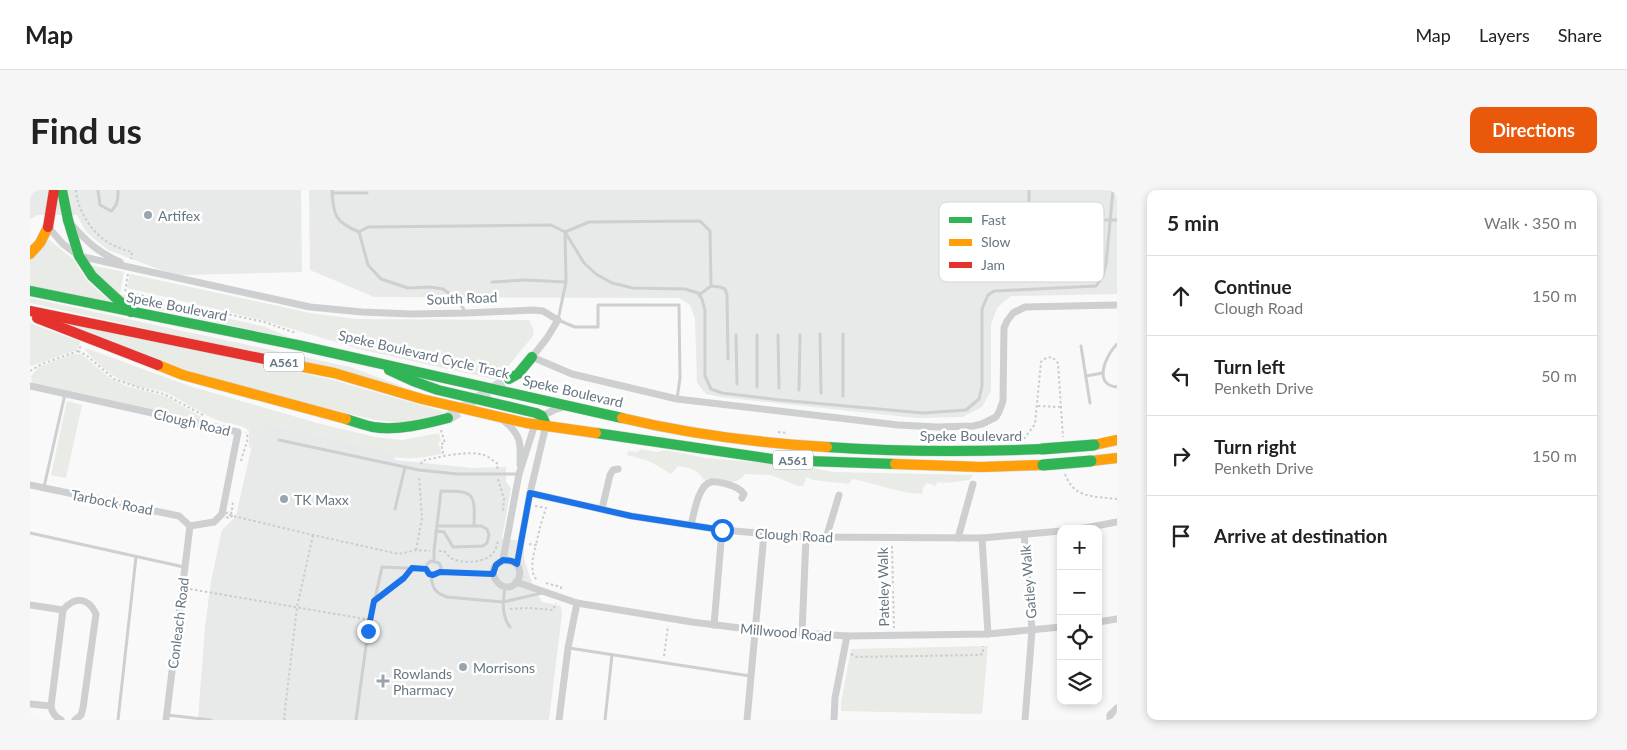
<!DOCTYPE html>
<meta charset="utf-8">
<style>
:root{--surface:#fff;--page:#f6f6f6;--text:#222;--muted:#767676;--line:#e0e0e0;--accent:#ea580c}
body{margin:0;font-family:Lato,sans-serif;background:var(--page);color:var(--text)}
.controls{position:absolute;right:15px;bottom:15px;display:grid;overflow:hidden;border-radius:10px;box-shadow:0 2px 8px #0003}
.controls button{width:45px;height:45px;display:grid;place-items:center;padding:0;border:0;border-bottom:1px solid var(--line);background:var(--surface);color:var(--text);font:25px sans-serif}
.stop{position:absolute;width:15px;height:15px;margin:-11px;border:4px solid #1a73e8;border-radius:50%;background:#fff}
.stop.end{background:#1a73e8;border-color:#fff;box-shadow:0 1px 5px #0008}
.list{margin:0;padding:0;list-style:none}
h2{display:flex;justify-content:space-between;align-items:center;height:65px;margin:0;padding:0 20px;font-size:21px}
h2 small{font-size:16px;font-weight:400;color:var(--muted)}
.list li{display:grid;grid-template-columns:32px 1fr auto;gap:15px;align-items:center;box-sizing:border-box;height:80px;padding:0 20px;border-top:1px solid var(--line)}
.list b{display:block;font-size:19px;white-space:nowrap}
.list p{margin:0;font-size:16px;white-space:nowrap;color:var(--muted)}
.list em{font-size:16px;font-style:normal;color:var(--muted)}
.icon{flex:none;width:28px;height:28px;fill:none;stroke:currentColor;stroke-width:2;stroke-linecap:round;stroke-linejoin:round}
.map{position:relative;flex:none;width:1087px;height:530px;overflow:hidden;border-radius:10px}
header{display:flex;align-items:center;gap:30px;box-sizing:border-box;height:70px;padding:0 25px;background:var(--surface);border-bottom:1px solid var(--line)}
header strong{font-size:24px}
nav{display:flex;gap:28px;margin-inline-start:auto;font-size:18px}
.intro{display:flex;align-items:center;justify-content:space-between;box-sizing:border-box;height:120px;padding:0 30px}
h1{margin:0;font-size:35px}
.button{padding:12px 22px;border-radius:10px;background:var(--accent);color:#fff;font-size:18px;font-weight:700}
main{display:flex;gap:30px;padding:0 30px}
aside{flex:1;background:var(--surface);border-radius:10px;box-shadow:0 2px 8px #0003}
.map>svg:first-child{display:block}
</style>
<header>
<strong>Map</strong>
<nav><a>Map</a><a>Layers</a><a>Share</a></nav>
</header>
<div class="intro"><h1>Find us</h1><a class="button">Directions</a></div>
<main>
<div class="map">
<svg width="1087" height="530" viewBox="0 0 1087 530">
<rect width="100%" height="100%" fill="#f9f9f9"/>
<g fill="#e8e9e9">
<polygon points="0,0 271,0 272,82 151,85 131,80 78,60 56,42 47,25 8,25 0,29"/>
<polygon points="279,0 1087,0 1087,104 981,106 967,118 961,135 961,201 952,217 932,227 886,228 691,207 676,204 667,193 665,129 660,115 649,108 344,107 280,80"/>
<polygon points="242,234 366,262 365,270 443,278 476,277 476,292 481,298 472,348 494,352 494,369 501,390 512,412 531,416 532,424 519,530 168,530 175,437 181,391 192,340 206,326 224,246 233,236"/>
</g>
<g fill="#e8ebe6">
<polygon points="17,48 43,69 58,92 76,108 91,116 0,97 0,69"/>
<polygon points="55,74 94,82 90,104 236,137 260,148 111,116 83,103"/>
<polygon points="100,84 280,123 326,129 499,130 504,140 503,146 467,190 333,160 235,131 97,98"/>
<polygon points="0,108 320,177 377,198 280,175 0,113"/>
<polygon points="26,129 299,189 415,222 403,227 376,233 345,230 198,194 158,181"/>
<polygon points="0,133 51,152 47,160 2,176 0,175"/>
<path d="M56,158L159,196L287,233L345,247L372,250L409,243L411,251L408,253L412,264C396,267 381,270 365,267L366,262L242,234C227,237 225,245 221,258H219V241C211,233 197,235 187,230C170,223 155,212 139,204C128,199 116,199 105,196C85,190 68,175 55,160Z"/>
<polygon points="42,164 51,164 80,188 96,196 135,206 182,233 2,194 1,186 9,177"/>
<polygon points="37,211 52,215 36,288 21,285"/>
<path d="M610,259L626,262L636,260L676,268L778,277L803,282L943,285L939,290C928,291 920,294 908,292L905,296L897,293L893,297L892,304C866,303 847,293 822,289L819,294L783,290L777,287L773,296H768L741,285L715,284C704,300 689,285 674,290C667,279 660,278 648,276L641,284L619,271L597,265L598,261L608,262Z"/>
<polygon points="958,456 952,524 811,521 811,513 821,459"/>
</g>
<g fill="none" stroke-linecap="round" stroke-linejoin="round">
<polyline stroke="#d4d8dc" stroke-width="12" stroke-dasharray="12 6" stroke-linecap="butt" points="418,228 479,189"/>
<defs>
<g id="fast">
<polyline points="32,0 38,30"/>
<polyline points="38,30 49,66 62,86 101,122"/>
<polyline points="0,101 272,156 592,228"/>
<polyline points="359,180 383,191 408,200 506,223 512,226 516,235"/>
<polyline points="479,189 488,184 502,167"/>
<path d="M316,229C325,232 334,235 343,237C367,241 395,234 418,228"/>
<polyline points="566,243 749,270 865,274"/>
<path d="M797,257C869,262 940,262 1012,259"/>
</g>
<g id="slow">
<polyline points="0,64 10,53 18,37"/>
<polyline points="244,171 304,183 392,209 496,233 566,243"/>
<polyline points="128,175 153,185 316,229"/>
<path d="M592,228C659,244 728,253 797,257"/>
<polyline points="1064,255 1087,250"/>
<polyline points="1061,271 1087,268"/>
<polyline points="865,274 951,277 1013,275"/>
</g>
<g id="jam">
<polyline points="18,37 24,0"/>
<polyline points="0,121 244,171"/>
<polyline points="7,128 128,175"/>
</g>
</defs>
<use href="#fast" stroke="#d5d6d7" stroke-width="11"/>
<use href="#slow" stroke="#d5d6d7" stroke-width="11"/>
<use href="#jam" stroke="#d5d6d7" stroke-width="11"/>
<g stroke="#cbcccd" stroke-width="2" stroke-dasharray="2.5 2.5" stroke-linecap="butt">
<path d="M46,0C47,20 62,43 79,53C86,57 94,60 102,62L101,69"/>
<polyline points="98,84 95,102 234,132 266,143"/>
<polyline points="48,161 56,165 84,189 110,198 134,204 173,225"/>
<polyline points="0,181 12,174 48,161 51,156"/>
<polyline points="1008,216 1031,217"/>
<polyline points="411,240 415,253 411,254 414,266"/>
<polyline points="748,242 758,243"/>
<polyline points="994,249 1005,234 1011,172 1016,168 1022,167 1028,173 1033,247"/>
<polyline points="211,271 218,248 216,242"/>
<path d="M391,274L392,271C408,267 438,260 454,265C458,266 463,271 468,274L467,279"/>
<path d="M1035,284C1044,309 1064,306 1087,309"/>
<polyline points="468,289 474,309 473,321"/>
<polyline points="505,316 516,318 510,337 506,355"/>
<polyline points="202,320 203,310"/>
<circle cx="199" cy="325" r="3"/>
<polyline points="199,325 283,345 369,364 386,360 400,361"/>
<path d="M499,354L506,355C503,366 499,382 507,390"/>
<polyline points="862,356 864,438"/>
<polyline points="386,360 392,328 389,286"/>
<path d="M409,361H414C417,364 420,368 423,369C434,374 457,373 464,362C466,359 467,355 468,351"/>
<polyline points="516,393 531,397 531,400"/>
<polyline points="160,399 335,429"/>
<polyline points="480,419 499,418 523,420 526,413"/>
<polyline points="821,464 827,467 949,465 953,464 953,456"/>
<polyline points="634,466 638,436"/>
<polyline points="255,530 254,528 267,417 283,345"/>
</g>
<g stroke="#cecfd0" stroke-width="3">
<path d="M68,0L70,15L81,21C88,15 88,9 88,0"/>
<path d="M302,0C303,25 305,32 329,42"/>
<polyline points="999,0 999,30 1087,30"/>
<polyline points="302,3 337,3"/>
<polyline points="329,42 338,37 521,35 535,42 554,73 566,84 582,93 603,98 655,99 668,103 672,109 675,121 675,186 681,199 692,203 750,210 893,223 936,220 949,209 952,196 952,119 958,105 964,101 1066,96 1073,86 1076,74 1083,0"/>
<polyline points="329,42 338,75 351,89 378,98 400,97 413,99 428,110 436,123"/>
<polyline points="462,92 496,90 536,92"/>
<polyline points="681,96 690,97 695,99 697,105 698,169"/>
<polyline points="790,144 791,203"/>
<polyline points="813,144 813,206"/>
<polyline points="706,145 707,194"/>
<polyline points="727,145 727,197"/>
<polyline points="748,145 749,198"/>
<path d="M1087,154C1076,165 1062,195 1087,197"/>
<polyline points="1051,156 1060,213"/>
<polyline points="1056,186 1073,183"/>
<polyline points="769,200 770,145"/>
<polyline points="647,209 650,188 649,115 568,115 568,137 545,137 528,130 536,92 535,42 559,32 670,31 680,41 681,96 669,105"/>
<polyline points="249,250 389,280 427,284 488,284"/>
<polyline points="14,297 35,204"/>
<polyline points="365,319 375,277"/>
<polyline points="406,341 414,342 423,357 453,356 457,353 459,345 457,339 451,336 407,336"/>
<polyline points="0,343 154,377"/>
<path d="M404,371V361L411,301C445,301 445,303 444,336"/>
<path d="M401,385C402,398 405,403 417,407L473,412L512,403"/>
<polyline points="401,385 406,385 410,382 463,384"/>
<polyline points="401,385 396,379 397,374 401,371 409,373 411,377 410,382"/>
<path d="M475,397C473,411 471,425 480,437"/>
<polyline points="345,411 374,387 381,379"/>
<polyline points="539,458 720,486"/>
<polyline points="137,525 181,530"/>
<polyline points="88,530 106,367"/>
<polyline points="326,530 338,441 352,377 396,379"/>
<polyline points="575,530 582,465"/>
</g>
<g stroke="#cecfd0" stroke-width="7">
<path d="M42,35C57,52 69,63 90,72"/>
<polyline points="18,37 33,54 49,66 280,117 332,122 381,124 437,123 503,120 513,121 528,130 517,148 502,167 542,184 647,209 868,235 907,237 943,236 952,234 966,227 969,222 973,211 974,138 977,131 983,123 995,117 1087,115"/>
<polyline points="0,196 208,242 192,324 184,332 160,336"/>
<path d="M474,231C491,244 491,254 490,274"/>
<polyline points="0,295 149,326 160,336"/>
<polyline points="500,303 601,326 692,340 776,347 952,348 1031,341"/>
<polyline points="572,319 580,285 583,280 588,279"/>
<path d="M661,335C664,324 668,295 681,292C685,291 692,293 697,294C703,296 710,298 714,304L712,308"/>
<polyline points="1050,339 1087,332"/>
<polyline points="994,344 1002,440 995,530"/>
<polyline points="796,348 809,305"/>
<polyline points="928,348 943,294"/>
<polyline points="952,348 958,444"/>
<polyline points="473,370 489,284 505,234 512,226 524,220 536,216"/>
<path d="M487,374L478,370C446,373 474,413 488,390C491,384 490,380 487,374L500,303L516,235"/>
<polyline points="486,392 547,413 662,432 726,440 817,446 958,444 1031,437"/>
<polyline points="0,415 33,420"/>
<polyline points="1068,432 1087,429"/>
<polyline points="684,435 692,340"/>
<polyline points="772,443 776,347"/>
<polyline points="0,514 21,516"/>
<path d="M31,530C25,527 22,523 21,516L33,420C45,406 58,407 66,424L53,518L51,525L45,530"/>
<polyline points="136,530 160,336"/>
<polyline points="529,530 538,458 547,413"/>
<polyline points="717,530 734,344"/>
<polyline points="804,530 805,508 817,446"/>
<polyline points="1080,530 1080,525 1087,518"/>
</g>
<use href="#fast" stroke="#30b455" stroke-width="10"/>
<use href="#slow" stroke="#ff9f0a" stroke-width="10"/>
<use href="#jam" stroke="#e5322d" stroke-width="10"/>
<defs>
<g id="fast-bridge">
<polyline points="1012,259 1064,255"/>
<polyline points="1013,275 1061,271"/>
</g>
</defs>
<use href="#fast-bridge" stroke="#d5d6d6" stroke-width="12" stroke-linecap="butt"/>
<use href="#fast-bridge" stroke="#30b455" stroke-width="11"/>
</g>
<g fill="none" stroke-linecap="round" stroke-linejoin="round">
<polyline stroke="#1a73e8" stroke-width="6" points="338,441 344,411 374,388 382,378 396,379 399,384 403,385 410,382 463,384 466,375 473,370 482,371 487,374 500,303 601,326 692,340"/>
</g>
<g fill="#99a4ac" stroke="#fff" stroke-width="2">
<circle cx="118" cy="25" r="5"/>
<circle cx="254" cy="309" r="5"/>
<circle cx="433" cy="477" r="5"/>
<path d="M350.5 483.5h5v5h5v5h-5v5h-5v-5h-5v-5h5z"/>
</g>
<g text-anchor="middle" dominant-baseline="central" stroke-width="5" stroke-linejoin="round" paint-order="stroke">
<g fill="#fff" stroke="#939fa8" stroke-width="1">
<rect x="234" y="162.5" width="40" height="19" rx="4"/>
<rect x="743" y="260.5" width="40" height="19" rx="4"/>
</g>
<g font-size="12" font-weight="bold" fill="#657683">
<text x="254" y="172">A561</text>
<text x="763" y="270">A561</text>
</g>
<g font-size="14" fill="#657683" stroke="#fff" text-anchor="start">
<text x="128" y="25">Artifex</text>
<text x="264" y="309">TK Maxx</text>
<text x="443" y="477">Morrisons</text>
<text x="363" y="483">Rowlands<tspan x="363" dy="16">Pharmacy</tspan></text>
</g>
<g font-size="14" fill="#657683" stroke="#fff">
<text transform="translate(432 108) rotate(-2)">South Road</text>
<text transform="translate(147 116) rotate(11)">Speke Boulevard</text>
<text transform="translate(394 164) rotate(13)">Speke Boulevard Cycle Track</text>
<text transform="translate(543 201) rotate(13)">Speke Boulevard</text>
<text transform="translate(162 232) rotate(13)">Clough Road</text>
<text x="941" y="245">Speke Boulevard</text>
<text transform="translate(82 312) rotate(11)">Tarbock Road</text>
<text transform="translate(764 345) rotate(3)">Clough Road</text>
<text transform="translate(998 392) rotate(-95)">Gatley Walk</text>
<text transform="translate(853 397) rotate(-91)">Pateley Walk</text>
<text transform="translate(148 433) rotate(-83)">Conleach Road</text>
<text transform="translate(756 442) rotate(5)">Millwood Road</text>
</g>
</g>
<rect x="909" y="12" width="165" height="80" rx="8" fill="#fff" stroke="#d1d6da" stroke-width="1"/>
<rect x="919" y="27" width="23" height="6" fill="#30b455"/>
<rect x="919" y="49" width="23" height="7" fill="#ff9f0a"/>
<rect x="919" y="72" width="23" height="6" fill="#e5322d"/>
<g font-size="14" fill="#657683">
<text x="951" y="35">Fast</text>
<text x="951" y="57">Slow</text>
<text x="951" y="80">Jam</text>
</g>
</svg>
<div class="controls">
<button>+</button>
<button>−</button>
<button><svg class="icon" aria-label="locate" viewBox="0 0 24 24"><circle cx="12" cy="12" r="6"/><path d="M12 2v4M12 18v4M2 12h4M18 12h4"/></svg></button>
<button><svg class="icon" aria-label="layers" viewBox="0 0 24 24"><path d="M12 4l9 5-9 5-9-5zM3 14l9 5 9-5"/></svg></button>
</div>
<div class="stop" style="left:692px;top:340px"></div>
<div class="stop end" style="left:338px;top:441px"></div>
</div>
<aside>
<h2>5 min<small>Walk · 350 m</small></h2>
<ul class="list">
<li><svg class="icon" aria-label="ahead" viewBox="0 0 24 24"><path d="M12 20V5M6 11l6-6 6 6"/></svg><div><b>Continue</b><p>Clough Road</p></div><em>150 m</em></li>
<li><svg class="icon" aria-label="left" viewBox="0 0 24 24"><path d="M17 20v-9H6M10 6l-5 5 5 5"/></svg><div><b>Turn left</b><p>Penketh Drive</p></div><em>50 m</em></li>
<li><svg class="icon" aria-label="right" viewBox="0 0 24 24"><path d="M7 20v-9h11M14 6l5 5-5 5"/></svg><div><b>Turn right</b><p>Penketh Drive</p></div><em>150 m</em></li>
<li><svg class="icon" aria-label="arrive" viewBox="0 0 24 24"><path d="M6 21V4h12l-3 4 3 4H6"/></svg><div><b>Arrive at destination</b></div></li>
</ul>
</aside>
</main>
